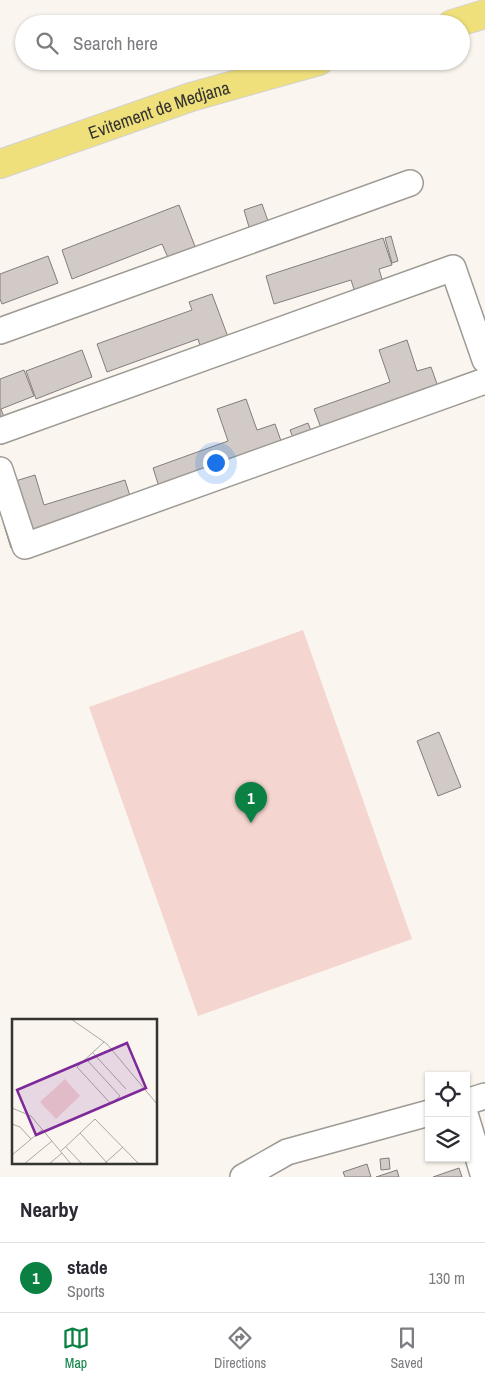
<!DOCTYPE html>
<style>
:root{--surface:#fff;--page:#f2f2f3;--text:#2b2b33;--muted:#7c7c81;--line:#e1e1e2;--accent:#0b8043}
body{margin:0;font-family:"Archivo Narrow",sans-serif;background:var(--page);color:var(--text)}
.controls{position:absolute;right:15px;bottom:15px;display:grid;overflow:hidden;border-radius:0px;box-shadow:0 1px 4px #0004}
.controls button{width:45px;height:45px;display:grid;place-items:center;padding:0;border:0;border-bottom:1px solid var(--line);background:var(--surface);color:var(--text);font:25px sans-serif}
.you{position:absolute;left:215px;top:462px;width:18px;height:18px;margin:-12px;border:4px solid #fff;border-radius:50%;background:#1a73e8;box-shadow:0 0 0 8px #1a73e833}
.badge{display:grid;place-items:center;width:32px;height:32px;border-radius:50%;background:var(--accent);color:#fff;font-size:16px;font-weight:700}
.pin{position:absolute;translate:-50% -41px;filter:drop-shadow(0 1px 2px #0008)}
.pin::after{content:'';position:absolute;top:26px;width:18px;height:15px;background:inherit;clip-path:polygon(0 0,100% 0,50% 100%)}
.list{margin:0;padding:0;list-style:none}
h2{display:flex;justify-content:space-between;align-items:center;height:65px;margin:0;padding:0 20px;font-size:21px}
h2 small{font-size:16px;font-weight:400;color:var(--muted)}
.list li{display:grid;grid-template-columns:32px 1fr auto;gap:15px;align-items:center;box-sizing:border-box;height:70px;padding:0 20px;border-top:1px solid var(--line)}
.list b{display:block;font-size:19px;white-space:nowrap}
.list p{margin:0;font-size:16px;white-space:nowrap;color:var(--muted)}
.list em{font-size:16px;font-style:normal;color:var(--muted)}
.icon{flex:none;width:28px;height:28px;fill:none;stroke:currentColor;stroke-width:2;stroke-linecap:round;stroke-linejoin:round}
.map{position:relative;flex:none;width:485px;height:1177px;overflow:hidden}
.search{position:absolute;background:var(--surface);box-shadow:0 1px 4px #0004;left:15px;right:15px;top:15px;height:55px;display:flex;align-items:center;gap:12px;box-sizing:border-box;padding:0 18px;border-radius:28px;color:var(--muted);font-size:19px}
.sheet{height:135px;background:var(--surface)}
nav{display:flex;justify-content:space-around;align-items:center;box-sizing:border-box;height:70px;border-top:1px solid var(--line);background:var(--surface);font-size:14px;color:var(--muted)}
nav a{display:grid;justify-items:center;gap:2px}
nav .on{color:var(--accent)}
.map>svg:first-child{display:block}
</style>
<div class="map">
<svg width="485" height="1177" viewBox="0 0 485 1177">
<rect width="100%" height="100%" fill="#faf6ef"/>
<polygon fill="#f4d5d0" points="303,630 412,939 198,1016 89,707"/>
<g fill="#d1cac6" stroke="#847d7a">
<polygon points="262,204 268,221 249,227 244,210"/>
<polygon points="179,205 196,249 169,260 162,244 72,279 62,250"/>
<polygon points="391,236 398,261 392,263 385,238"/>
<polygon points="383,238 392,265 379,269 389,303 361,311 351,280 274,304 266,276"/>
<polygon points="48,256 58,283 2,304 0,299 0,274"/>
<polygon points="212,294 231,345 203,355 198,339 107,372 97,344 192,310 189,302"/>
<polygon points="407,340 417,371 431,367 441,395 324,436 314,409 390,382 379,350"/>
<polygon points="82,350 92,377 36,399 26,371"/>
<polygon points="24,370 34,396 1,409 7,425 0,428 0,379"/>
<polygon points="246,399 257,430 275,424 285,452 162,496 153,468 228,441 217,409"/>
<polygon points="308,423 315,441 297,448 290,430"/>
<polygon points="35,475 44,505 125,480 134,509 11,548 3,522 17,518 6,484"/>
<polygon points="439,732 461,787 438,796 417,741"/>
<polygon points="389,1158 390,1169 381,1170 380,1159"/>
<polygon points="367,1164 371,1177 345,1177 343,1172"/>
<polygon points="459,1168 462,1177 433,1177"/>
<polygon points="397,1170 399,1177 376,1177"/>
</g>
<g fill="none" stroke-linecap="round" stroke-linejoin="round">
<defs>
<g id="minor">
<polyline points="0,331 410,183"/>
<polyline points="0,431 453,268 485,360"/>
<polyline points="0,470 25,546 485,381"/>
<polyline points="466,1102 485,1096"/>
<polyline points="466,1117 484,1177"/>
<polyline points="243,1177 287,1152 429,1113"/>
</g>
<g id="major">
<polyline points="452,24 485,14"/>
<path id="s1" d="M0,164L191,97L319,61"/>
</g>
</defs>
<use href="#minor" stroke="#9e9a94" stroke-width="28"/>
<use href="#major" stroke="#d3d2d2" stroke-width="30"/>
<use href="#minor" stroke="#fff" stroke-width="25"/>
<use href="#major" stroke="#efe07c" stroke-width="28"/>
</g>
<g text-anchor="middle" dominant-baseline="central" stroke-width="4" stroke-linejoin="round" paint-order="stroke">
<g font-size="18" fill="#353431" stroke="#faf6ef">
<text stroke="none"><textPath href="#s1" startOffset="168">Evitement de Medjana</textPath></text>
</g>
</g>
<g transform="translate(12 1019)">
<rect width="145" height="145" fill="#faf6ef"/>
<path d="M53,60L68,77L44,100L28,83Z" fill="#f4d5d0"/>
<path fill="none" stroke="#aba8a3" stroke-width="1" d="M59,0L95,25L145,85M81,34L114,70M74,40L108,77L99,85L65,48L92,23M0,89L19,97L59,145M0,105L8,108L19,120M68,114L96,145M54,128L70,145M49,132L83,100L127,145M0,136L30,111M12,145L40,122M37,145L50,134M92,145L111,128"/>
<path fill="#7d2999" fill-opacity="0.15" stroke="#7d2999" stroke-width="2.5" d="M115,24L134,69L24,116L5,71Z"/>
<rect width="145" height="145" fill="none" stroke="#353431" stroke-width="2.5"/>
</g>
</svg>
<div class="controls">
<button><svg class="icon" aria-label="locate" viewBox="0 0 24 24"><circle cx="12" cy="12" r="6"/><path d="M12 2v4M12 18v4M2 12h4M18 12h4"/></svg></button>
<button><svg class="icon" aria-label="layers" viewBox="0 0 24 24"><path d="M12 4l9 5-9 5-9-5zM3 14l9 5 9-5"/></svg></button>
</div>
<div class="you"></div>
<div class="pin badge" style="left:251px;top:823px">1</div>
<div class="search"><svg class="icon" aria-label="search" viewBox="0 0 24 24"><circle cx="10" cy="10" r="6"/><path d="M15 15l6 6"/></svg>Search here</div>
</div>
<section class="sheet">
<h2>Nearby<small></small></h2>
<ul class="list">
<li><span class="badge">1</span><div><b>stade</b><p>Sports</p></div><em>130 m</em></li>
</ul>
</section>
<nav>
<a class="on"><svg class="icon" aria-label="map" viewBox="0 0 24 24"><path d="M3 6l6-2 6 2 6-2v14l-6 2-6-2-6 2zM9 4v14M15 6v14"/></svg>Map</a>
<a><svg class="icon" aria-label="directions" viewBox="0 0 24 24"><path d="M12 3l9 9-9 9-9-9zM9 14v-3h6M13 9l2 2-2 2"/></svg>Directions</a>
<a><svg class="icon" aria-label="saved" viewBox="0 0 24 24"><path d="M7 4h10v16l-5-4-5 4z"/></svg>Saved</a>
</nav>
